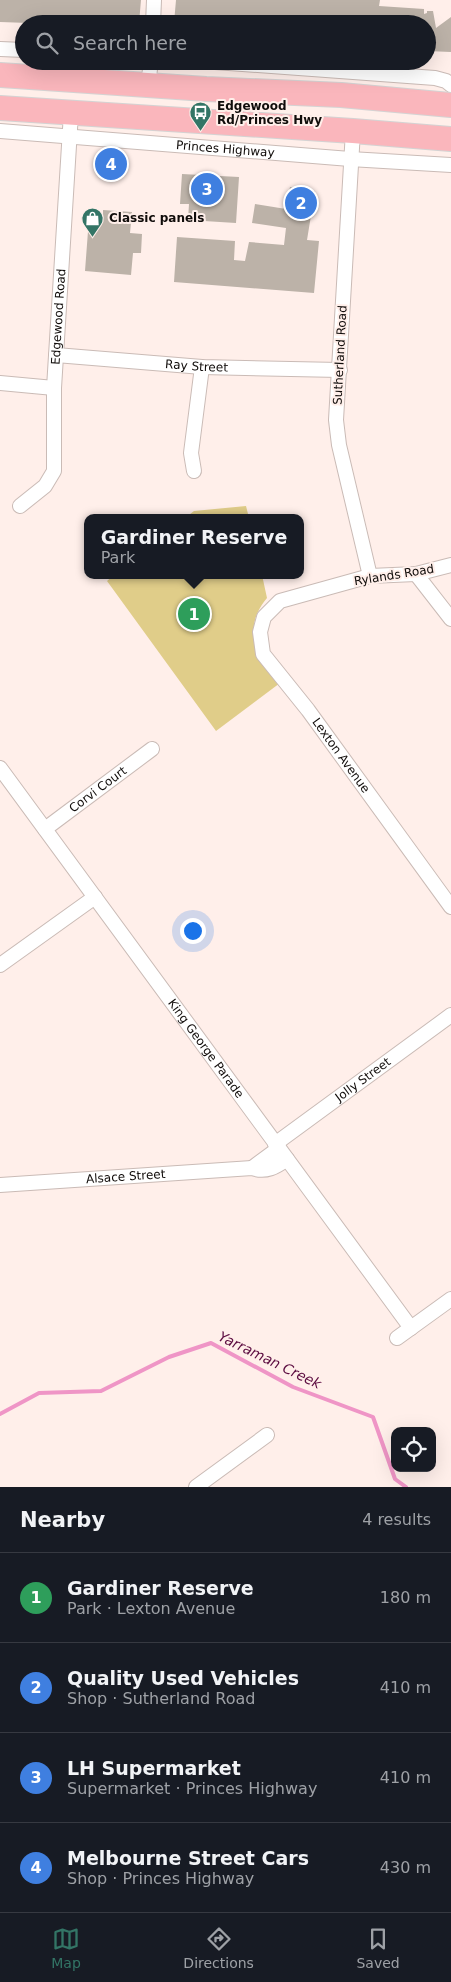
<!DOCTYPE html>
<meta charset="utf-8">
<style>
:root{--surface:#171b24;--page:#20242c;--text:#f1f3f6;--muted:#9ea1a6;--line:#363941;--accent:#337566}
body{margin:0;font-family:"DejaVu Sans",sans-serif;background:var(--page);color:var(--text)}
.controls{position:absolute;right:15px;bottom:15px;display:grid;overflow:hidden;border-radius:10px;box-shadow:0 5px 20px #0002}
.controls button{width:45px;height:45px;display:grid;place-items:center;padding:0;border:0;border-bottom:1px solid var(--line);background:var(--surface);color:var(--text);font:25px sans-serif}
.you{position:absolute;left:192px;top:930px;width:18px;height:18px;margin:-12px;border:4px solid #fff;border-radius:50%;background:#1a73e8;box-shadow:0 0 0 8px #1a73e833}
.badge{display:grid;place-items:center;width:32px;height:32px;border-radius:50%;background:var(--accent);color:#fff;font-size:16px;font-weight:700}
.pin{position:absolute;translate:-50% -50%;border:2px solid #fff;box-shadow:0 1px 5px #0006}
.popup{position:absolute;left:84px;top:514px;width:220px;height:65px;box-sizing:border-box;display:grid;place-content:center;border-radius:10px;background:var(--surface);filter:drop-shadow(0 1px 4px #0005);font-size:16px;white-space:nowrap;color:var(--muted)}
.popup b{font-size:19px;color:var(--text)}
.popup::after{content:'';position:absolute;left:50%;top:100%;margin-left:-10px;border:10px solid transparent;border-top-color:var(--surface)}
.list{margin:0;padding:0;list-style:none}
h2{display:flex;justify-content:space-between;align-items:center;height:65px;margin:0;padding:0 20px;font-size:21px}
h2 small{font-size:16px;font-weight:400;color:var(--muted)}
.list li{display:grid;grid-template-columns:32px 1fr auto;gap:15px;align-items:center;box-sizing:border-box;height:90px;padding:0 20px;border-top:1px solid var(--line)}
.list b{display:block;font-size:19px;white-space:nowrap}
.list p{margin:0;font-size:16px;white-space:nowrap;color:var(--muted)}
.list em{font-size:16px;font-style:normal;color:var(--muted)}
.icon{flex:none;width:28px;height:28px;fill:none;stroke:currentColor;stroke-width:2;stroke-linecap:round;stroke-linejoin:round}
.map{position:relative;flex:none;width:451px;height:1487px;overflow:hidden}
.search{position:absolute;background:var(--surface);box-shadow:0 5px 20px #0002;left:15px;right:15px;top:15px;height:55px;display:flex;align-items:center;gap:12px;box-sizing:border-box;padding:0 18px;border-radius:28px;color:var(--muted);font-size:19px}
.sheet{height:425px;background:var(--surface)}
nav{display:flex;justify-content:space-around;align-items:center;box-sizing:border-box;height:70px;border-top:1px solid var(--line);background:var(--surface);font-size:14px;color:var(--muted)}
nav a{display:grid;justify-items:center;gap:2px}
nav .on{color:var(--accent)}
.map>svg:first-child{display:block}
</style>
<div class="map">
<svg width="451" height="1487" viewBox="0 0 451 1487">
<rect width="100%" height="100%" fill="#ffefea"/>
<g fill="#e0cd89">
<polygon points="246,506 249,518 185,518 194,511"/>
<path d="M114,575H262L267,598C240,631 259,654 280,683L216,731L107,581Z"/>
</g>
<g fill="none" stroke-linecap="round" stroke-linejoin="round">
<polyline stroke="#ef95c6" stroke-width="4" points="0,1414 39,1393 101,1391 169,1357 211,1343 293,1387 373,1417 395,1479 406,1487"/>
</g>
<g fill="#bcb2a8">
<polygon points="0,0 141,0 139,23 59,16 58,24 0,22"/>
<polygon points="176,0 380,0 379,6 424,9 424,14 427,13 427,11 433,11 436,28 451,17 451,52 427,51 427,24 174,23"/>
<polygon points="182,174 239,177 236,223 188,220 189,204 180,204"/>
<polygon points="290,187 315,191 307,240 319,241 314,293 174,282 177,237 235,241 234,260 245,261 249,242 284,245 286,228 252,223 255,204 286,209"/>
<polygon points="103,210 132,212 130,233 142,234 141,253 133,253 131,275 85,271 89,218 103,219"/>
</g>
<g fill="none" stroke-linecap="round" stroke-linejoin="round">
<defs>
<g id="minor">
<polyline points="153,24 154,0"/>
<polyline points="0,49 24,50"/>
<polyline points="201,61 435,78 446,81 451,85"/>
<polyline points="148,85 151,61"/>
<path id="s1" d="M0,131L350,159L451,165"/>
<polyline points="353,131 336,420 339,445 370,576"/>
<path id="s2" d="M56,355L202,367L340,370"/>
<polyline points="0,383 54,388"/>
<polyline points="194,471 191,453 202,367"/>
<path id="s3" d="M20,506L45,486L54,471V388L71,113"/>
<path id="s4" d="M451,565L416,574L370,576L280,601L264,617L260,632L263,654L308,710L451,907"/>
<polyline points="416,574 451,619"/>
<path id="s5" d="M0,768L411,1328"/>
<path id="s6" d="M45,829L152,749"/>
<polyline points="0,965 95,897"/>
<path id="s7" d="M275,1144L451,1015"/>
<polyline points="252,1168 279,1148"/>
<path id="s8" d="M0,1185L252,1168C266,1173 276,1167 287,1159"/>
<polyline points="397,1338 451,1299"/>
<polyline points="196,1487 267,1435"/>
</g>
<g id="trunk">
<polyline points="0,75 206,89 341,95 451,105"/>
<polyline points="0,108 353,131 451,139"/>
</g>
</defs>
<use href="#minor" stroke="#cabbb6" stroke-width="16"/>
<use href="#trunk" stroke="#d4d3d3" stroke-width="26"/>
<use href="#minor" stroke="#fff" stroke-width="14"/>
<use href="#trunk" stroke="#fab6bc" stroke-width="24"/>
</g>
<defs>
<symbol id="bus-pin" viewBox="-11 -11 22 30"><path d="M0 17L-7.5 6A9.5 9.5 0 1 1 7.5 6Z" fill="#337566" stroke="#ffefea"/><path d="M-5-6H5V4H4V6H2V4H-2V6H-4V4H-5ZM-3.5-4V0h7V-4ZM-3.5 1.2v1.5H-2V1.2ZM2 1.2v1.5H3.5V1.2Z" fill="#fff"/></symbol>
<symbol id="shop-pin" viewBox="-11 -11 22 30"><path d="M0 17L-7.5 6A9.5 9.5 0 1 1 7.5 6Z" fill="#337566" stroke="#ffefea"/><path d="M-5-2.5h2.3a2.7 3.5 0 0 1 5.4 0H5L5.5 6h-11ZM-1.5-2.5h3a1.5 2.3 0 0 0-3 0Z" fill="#fff"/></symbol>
</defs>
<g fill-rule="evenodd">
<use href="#bus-pin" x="188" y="100" width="25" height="34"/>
<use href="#shop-pin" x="80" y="206" width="25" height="34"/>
</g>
<g text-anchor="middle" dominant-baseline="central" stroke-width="4" stroke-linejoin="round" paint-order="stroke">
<g font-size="12" font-weight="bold" fill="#100c0a" stroke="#ffefea" text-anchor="start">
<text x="217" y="106">Edgewood<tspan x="217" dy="14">Rd/Princes Hwy</tspan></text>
<text x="109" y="218">Classic panels</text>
</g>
<g font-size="12" fill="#100c0a" stroke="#ffefea">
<text stroke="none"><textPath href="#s1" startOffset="226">Princes Highway</textPath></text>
<text stroke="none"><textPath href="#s3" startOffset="204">Edgewood Road</textPath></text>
<text transform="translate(340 355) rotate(-87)">Sutherland Road</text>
<text stroke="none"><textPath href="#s2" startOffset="141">Ray Street</textPath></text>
<text transform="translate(394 575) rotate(-9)">Rylands Road</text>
<text stroke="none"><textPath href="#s4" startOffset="364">Lexton Avenue</textPath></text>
<text stroke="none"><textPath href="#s6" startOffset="66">Corvi Court</textPath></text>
<text stroke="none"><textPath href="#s5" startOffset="348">King George Parade</textPath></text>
<text stroke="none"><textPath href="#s7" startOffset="109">Jolly Street</textPath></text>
<text stroke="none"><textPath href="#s8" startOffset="126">Alsace Street</textPath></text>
</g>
<g font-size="14" font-style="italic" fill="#5c0c40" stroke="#ffefea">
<text transform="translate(270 1360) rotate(26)">Yarraman Creek</text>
</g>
</g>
</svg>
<div class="controls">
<button><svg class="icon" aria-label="locate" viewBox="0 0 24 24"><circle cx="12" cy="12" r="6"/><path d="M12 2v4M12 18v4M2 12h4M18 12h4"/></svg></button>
</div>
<div class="you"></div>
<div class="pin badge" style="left:194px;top:614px;background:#2e9e5b">1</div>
<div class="popup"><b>Gardiner Reserve</b>Park</div>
<div class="pin badge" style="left:301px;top:203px;background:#3f7fe0">2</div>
<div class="pin badge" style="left:207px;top:189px;background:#3f7fe0">3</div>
<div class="pin badge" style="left:111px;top:164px;background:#3f7fe0">4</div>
<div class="search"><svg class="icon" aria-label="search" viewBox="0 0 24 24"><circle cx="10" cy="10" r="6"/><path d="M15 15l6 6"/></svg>Search here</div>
</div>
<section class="sheet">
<h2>Nearby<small>4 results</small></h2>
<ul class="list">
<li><span class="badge" style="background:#2e9e5b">1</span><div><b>Gardiner Reserve</b><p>Park · Lexton Avenue</p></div><em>180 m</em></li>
<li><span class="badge" style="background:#3f7fe0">2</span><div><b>Quality Used Vehicles</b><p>Shop · Sutherland Road</p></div><em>410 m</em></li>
<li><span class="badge" style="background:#3f7fe0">3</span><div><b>LH Supermarket</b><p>Supermarket · Princes Highway</p></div><em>410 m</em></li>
<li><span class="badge" style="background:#3f7fe0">4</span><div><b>Melbourne Street Cars</b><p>Shop · Princes Highway</p></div><em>430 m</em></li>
</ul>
</section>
<nav>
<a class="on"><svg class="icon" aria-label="map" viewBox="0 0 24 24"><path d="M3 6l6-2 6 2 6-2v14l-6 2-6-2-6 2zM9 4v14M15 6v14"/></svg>Map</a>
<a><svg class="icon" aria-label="directions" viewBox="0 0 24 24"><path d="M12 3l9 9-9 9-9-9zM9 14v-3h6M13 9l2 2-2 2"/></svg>Directions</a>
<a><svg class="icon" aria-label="saved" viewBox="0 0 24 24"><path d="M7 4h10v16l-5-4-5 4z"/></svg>Saved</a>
</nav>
